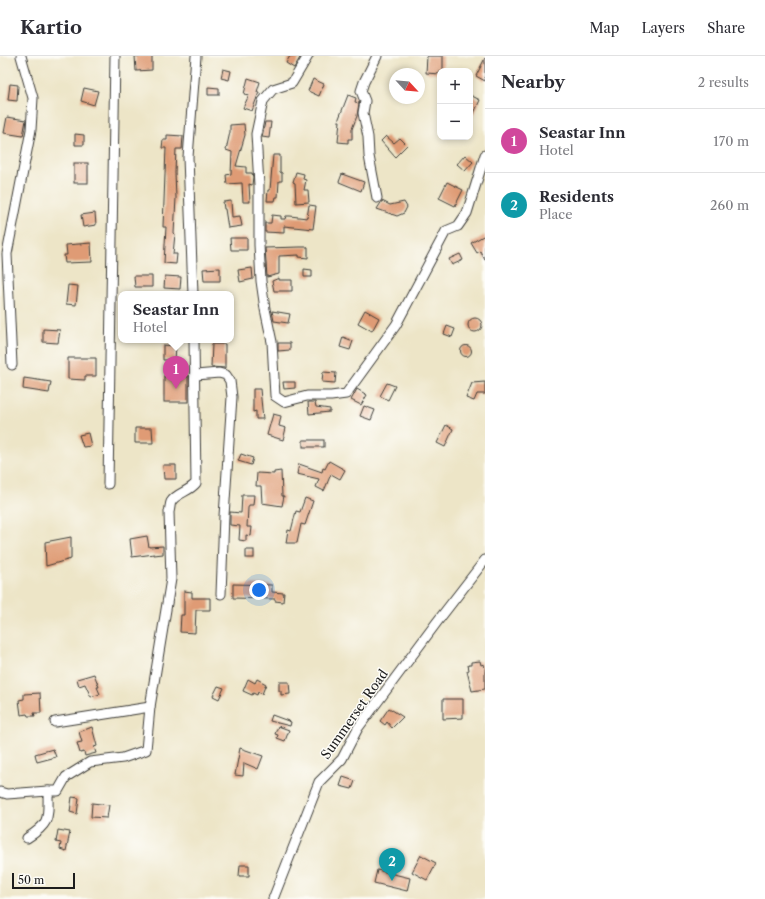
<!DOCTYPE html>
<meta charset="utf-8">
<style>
:root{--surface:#fff;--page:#f7f7f7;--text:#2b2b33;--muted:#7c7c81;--line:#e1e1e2;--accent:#c8321e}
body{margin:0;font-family:"Libre Caslon Text",serif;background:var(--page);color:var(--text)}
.controls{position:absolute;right:12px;top:12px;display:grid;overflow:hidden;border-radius:8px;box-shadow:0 2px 6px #0003}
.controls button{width:36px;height:36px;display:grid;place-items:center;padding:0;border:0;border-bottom:1px solid var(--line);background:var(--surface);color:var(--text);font:20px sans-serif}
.compass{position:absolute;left:389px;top:12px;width:36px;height:36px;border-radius:50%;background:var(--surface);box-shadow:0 2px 6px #0003;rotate:116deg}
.scale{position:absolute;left:12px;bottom:10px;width:63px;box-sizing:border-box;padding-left:4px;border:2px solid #1c1c1c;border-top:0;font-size:11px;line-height:14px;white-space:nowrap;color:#1c1c1c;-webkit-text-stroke:3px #fdfcf7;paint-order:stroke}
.you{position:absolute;left:259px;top:534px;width:14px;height:14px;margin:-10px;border:3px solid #fff;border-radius:50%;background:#1a73e8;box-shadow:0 0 0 6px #1a73e833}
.badge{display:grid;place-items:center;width:26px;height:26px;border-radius:50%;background:var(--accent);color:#fff;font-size:13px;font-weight:700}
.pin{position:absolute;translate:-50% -33px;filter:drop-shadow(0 1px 2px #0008)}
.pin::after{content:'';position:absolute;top:21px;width:14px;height:12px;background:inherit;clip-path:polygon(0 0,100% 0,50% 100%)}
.popup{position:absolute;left:118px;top:235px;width:116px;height:52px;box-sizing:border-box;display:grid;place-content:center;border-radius:8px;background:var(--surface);filter:drop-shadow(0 1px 3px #0005);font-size:13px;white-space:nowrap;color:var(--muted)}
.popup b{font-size:15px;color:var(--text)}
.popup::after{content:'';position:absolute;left:50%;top:100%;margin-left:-8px;border:8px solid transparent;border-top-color:var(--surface)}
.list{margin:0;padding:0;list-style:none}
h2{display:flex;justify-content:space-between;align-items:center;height:52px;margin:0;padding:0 16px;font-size:17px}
h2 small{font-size:13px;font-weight:400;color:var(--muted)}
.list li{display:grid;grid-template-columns:26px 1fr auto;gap:12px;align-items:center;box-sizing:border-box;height:64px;padding:0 16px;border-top:1px solid var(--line)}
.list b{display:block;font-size:15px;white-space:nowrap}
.list p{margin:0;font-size:13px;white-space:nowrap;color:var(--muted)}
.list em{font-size:13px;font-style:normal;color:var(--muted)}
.map{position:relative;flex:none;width:485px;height:843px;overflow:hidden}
header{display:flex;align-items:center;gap:24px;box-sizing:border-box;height:56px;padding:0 20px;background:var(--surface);border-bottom:1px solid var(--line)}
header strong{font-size:19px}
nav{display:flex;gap:22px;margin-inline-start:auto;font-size:14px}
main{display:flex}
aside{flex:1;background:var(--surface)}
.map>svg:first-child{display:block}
</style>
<header>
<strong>Kartio</strong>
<nav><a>Map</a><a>Layers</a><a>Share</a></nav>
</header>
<main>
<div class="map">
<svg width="485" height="843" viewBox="0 0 485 843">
<rect width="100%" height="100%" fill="#fdfcf7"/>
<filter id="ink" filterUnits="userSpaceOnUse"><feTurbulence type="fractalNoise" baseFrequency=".025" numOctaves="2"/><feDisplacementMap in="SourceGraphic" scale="8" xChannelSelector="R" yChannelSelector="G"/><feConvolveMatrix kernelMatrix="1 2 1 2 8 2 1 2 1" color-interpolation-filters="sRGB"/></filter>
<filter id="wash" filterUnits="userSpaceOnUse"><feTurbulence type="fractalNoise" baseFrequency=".012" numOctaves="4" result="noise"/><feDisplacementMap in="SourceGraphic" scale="16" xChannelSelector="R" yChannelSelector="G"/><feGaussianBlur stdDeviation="0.9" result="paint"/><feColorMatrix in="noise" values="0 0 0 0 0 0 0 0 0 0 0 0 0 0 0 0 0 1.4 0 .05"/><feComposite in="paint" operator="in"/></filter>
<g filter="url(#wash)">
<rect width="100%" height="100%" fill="#ede5c7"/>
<g id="blocks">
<g fill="#df9b74">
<polygon points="135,0 152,0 152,14 136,15"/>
<polygon points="290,0 301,0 294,12 286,7"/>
<polygon points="427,0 443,0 443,15 440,15 440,18 426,17"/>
<polygon points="485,2 485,25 476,20"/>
<polygon points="223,13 231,15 229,24 221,22"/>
<polygon points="248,22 260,26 257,36 259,36 252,55 243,52 249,39 244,38"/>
<polygon points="313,23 324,28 319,40 308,35"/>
<polygon points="10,28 18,29 17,45 8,44"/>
<polygon points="208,31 219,32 219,39 208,39"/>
<polygon points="84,32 98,35 94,49 81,45"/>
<polygon points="348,39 356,42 355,46 359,47 357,60 352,73 352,83 348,83 348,87 338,86 340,65 338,65"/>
<polygon points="470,39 480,44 470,66"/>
<polygon points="7,61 26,64 23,80 4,77"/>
<polygon points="265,66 271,66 269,82 262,81"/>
<polygon points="244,68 245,79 236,110 246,111 246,117 252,117 253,121 252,129 249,128 250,146 243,146 242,127 227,128 226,119 231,118 232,96 226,94 230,76 230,69"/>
<polygon points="75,78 84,79 84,89 75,89"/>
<polygon points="167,79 183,80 182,93 176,93 175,116 176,142 174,177 175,178 173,198 177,198 176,208 164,207 166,171 163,171 166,92 162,92 163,84 167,84"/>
<polygon points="386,80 394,87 400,82 407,89 395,101 381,85"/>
<polygon points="273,99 280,99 280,116 282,117 282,125 279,125 278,141 276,141 275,145 267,145 268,134 270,134"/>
<polygon points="465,99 473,106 465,115 457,108"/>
<rect x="74" y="107" width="14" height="20"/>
<polygon points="296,116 304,118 303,123 306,124 304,134 308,134 309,146 296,147 295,127 293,126"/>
<polygon points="342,118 364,126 361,135 339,126"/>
<polygon points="447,126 463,134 455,150 439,142"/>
<polygon points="231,145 232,161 240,160 242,170 228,172 225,153 224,153 223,146"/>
<polygon points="382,145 390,149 404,146 407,151 404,157 397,160 377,153"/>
<polygon points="309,149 316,150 313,173 284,170 284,177 265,176 265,167 271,167 272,159 281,160 281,163 285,163 286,160 290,160 307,162"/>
<polygon points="95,157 96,169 83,171 81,159"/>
<polygon points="485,179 485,204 480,195 477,197 471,187"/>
<polygon points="230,182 247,182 247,194 231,194"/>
<polygon points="91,187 92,206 65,207 64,199 67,199 66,189"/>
<polygon points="300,191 308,191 308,202 299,201 299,199 279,200 279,218 267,221 265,192"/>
<polygon points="460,198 463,204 452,209 449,203"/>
<polygon points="220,212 220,225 204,225 203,213"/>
<polygon points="252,212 253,223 240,226 238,214"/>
<polygon points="304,213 312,214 312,221 304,221"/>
<polygon points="134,220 152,220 152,231 135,231"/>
<polygon points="165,220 181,221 180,233 164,232"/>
<polygon points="279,222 279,224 292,224 292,235 274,235 272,225"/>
<polygon points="68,229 78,230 76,249 66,248"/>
<polygon points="365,254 379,262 372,275 358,267"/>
<polygon points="272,255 290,258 288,267 274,265"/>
<circle cx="475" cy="269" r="7"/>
<polygon points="447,270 455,273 452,281 444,278"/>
<polygon points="43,273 60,274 58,287 43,286"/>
<polygon points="343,281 353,285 350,294 340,291"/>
<polygon points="278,287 290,287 290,294 278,295"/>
<polygon points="212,288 225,288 225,312 211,311"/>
<polygon points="163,289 176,290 175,304 163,304"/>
<circle cx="466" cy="295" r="5.5"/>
<polygon points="68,302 96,302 96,320 85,320 85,324 68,323"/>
<polygon points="323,316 336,317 335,327 322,326"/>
<rect x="164" y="320" width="24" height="26"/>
<polygon points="24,322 51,326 49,337 23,333"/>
<polygon points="283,326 295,326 295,332 284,333"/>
<polygon points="485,326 485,338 477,338 474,345 466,342 472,327"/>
<polygon points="387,327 395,330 388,344 380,340"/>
<polygon points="253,333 260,333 263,363 256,363 256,355 253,356"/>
<polygon points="357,333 367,339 361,349 351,344"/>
<polygon points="308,346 315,346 316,351 330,353 330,356 309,358"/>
<polygon points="364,350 375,354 371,364 360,360"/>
<polygon points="273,358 281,360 279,370 286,372 283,384 267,379"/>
<polygon points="446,369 453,373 445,391 437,387"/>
<polygon points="135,372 152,372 153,387 135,387"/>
<polygon points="88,377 91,390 83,391 79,379"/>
<rect x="303" y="384" width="21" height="7"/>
<polygon points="241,398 253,402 251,409 238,405"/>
<polygon points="329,405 345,414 340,423 331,418 324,435 316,431 319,423 297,418 299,408 322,416 323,412 325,413"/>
<polygon points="163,409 176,409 176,423 164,423"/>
<polygon points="281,415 282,440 284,440 282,450 262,447 261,430 256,430 257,417 274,418 274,416"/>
<polygon points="242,439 254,439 253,449 249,449 248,452 247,471 252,471 251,480 246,479 246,485 239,484 240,470 230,469 230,456 241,457"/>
<polygon points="305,442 313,445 305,469 301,468 297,487 286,487 288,474 291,475 296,455 300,456"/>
<polygon points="147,480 149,491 163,490 163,498 154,499 154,498 132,501 130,483"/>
<polygon points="71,481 71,503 46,510 45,486"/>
<rect x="246" y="494" width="8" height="8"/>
<polygon points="233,528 272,529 272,536 284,537 283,546 275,545 275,543 233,542"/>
<polygon points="184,535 192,536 192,542 210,542 210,554 196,554 195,577 180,576 181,559 184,559"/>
<polygon points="480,605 481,609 484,608 485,613 485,633 472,635 467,615 469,614 468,609 471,609 471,606"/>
<polygon points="94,618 99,631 97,631 100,638 91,641 85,628 79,630 77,623"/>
<polygon points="248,623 255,627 257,623 266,628 262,638 258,636 257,639 253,637 252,639 243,635"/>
<polygon points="279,626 289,626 290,638 281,639 281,635 279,635"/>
<polygon points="218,630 224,632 219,643 213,640"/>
<polygon points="40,637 41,657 34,657 35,660 28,660 27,658 21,659 19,644 24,643 24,638"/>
<polygon points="443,643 463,643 463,662 443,663"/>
<polygon points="389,652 403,661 392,672 387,666 385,669 380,665"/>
<polygon points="272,659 291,666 290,670 270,665"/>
<polygon points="278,670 289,674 285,685 277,682 278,679 275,678"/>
<polygon points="92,671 97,690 94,691 96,697 85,700 84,696 80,697 77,687 82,686 79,676"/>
<polygon points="240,692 263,700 258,713 244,707 243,720 235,719"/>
<polygon points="53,693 56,701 37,706 35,698"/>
<polygon points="343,721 355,725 352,733 340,730"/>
<polygon points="72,741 79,742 77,758 70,756"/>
<polygon points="92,747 109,749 107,762 91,761"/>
<polygon points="58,774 70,776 66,795 60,793 61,787 56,786"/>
<polygon points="421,799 436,807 427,824 412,816"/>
<polygon points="240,809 249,809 249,820 239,820"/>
<polygon points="377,814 410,822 407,835 374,827"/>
</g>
</g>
</g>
<g filter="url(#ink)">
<use href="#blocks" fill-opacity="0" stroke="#3b3a36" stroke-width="1"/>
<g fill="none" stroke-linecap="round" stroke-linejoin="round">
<defs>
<g id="minor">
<polyline points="308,0 292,27 273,33 263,45 256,78 259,129 259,189 261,225 265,253 272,286 275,340 284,346 307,340 331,340 346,338 396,269 446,175 458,170 467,157 485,99"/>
<polyline points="377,142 369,100 368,81 363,57 365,45 361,35 364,26 377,0"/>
<polyline points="193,238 188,101 196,0"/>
<polyline points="12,309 7,198 31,74 33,42 21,0"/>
<polyline points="196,319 219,317 226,319 230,325 232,341 224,460 221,538"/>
<polyline points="108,428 115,0"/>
<polyline points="55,666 150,651"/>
<polyline points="0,736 7,738 48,735"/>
<path d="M27,782C51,767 48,762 48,735H58L66,721L90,706L123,702L146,694L150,651L171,523L169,456C170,453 170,448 171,446C176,437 189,436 196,427L194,284"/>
<polyline points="273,843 319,726 342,703 358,672 437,566 485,504"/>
</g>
</defs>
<use href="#minor" stroke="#3b3a36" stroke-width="11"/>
<use href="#minor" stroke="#fff" stroke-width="9"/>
</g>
</g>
<g text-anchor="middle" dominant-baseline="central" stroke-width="3" stroke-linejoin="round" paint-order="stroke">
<g font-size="13" fill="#1c1c1c" stroke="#fdfcf7">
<text transform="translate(354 658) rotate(-55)">Summerset Road</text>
</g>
</g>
</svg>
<div class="controls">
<button>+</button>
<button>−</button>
</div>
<svg class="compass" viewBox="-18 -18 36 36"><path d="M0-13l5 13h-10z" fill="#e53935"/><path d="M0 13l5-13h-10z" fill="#7c7c81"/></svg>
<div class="scale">50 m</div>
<div class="you"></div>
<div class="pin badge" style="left:176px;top:333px;background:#d1479c">1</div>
<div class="popup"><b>Seastar Inn</b>Hotel</div>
<div class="pin badge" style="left:392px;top:825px;background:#0f9aa8">2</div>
</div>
<aside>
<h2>Nearby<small>2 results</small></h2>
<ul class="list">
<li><span class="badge" style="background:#d1479c">1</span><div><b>Seastar Inn</b><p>Hotel</p></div><em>170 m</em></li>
<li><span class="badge" style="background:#0f9aa8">2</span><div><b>Residents</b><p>Place</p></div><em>260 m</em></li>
</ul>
</aside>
</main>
